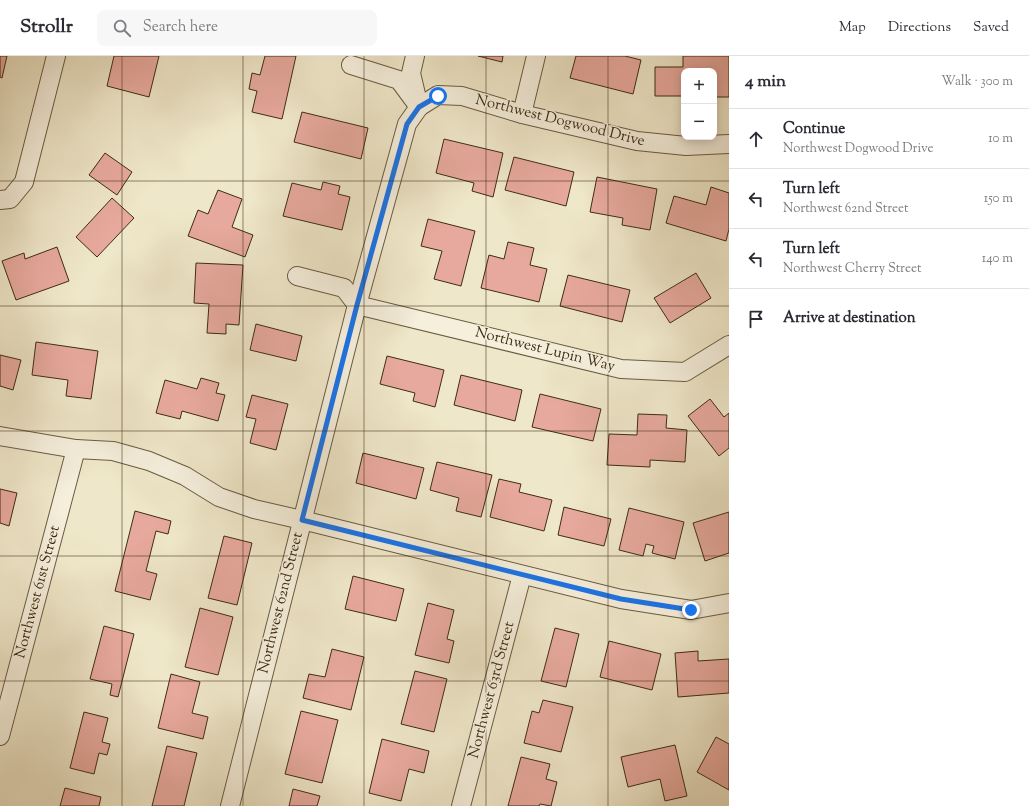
<!DOCTYPE html>
<meta charset="utf-8">
<style>
:root{--surface:#fff;--page:#f7f7f7;--text:#2b2b33;--muted:#7c7c81;--line:#e1e1e2}
body{margin:0;font-family:"Sorts Mill Goudy",serif;background:var(--page);color:var(--text)}
.controls{position:absolute;right:12px;top:12px;display:grid;overflow:hidden;border-radius:8px;box-shadow:0 2px 10px #0003}
.controls button{width:36px;height:36px;display:grid;place-items:center;padding:0;border:0;border-bottom:1px solid var(--line);background:var(--surface);color:var(--text);font:20px sans-serif}
.stop{position:absolute;width:12px;height:12px;margin:-9px;border:3px solid #1a73e8;border-radius:50%;background:#fff}
.stop.end{background:#1a73e8;border-color:#fff;box-shadow:0 1px 4px #0008}
.list{margin:0;padding:0;list-style:none}
h2{display:flex;justify-content:space-between;align-items:center;height:52px;margin:0;padding:0 16px;font-size:17px}
h2 small{font-size:13px;font-weight:400;color:var(--muted)}
.list li{display:grid;grid-template-columns:26px 1fr auto;gap:12px;align-items:center;box-sizing:border-box;height:60px;padding:0 16px;border-top:1px solid var(--line)}
.list b{display:block;font-size:15px;white-space:nowrap}
.list p{margin:0;font-size:13px;white-space:nowrap;color:var(--muted)}
.list em{font-size:13px;font-style:normal;color:var(--muted)}
.icon{flex:none;width:22px;height:22px;fill:none;stroke:currentColor;stroke-width:2;stroke-linecap:round;stroke-linejoin:round}
.map{position:relative;flex:none;width:729px;height:750px;overflow:hidden}
header{display:flex;align-items:center;gap:24px;box-sizing:border-box;height:56px;padding:0 20px;background:var(--surface);border-bottom:1px solid var(--line)}
header strong{font-size:19px}
nav{display:flex;gap:22px;margin-inline-start:auto;font-size:14px}
.search{width:280px;height:36px;background:var(--page);display:flex;align-items:center;gap:10px;box-sizing:border-box;padding:0 14px;border-radius:8px;color:var(--muted);font-size:15px}
main{display:flex}
aside{flex:1;background:var(--surface)}
.map>svg:first-child{display:block}
</style>
<header>
<strong>Strollr</strong>
<div class="search"><svg class="icon" aria-label="search" viewBox="0 0 24 24"><circle cx="10" cy="10" r="6"/><path d="M15 15l6 6"/></svg>Search here</div>
<nav><a>Map</a><a>Directions</a><a>Saved</a></nav>
</header>
<main>
<div class="map">
<svg width="729" height="750" viewBox="0 0 729 750">
<rect width="100%" height="100%" fill="#efe7c9"/>
<filter id="stains"><feTurbulence type="fractalNoise" baseFrequency=".005" numOctaves="4"/><feColorMatrix values="0 0 0 0 .2 0 0 0 0 .09 0 0 0 0 .02 0 0 0 .5 -.17"/></filter>
<radialGradient id="worn" r=".72"><stop offset=".6" stop-color="#630" stop-opacity="0"/><stop offset="1" stop-color="#630" stop-opacity=".3"/></radialGradient>
<g fill="#e7a99d" stroke="#3e2c14">
<polygon points="0,0 7,0 2,22 0,21"/>
<polygon points="114,0 159,0 149,41 107,30"/>
<polygon points="265,0 296,0 282,63 252,56 257,35 249,33 252,17 260,19"/>
<polygon points="478,0 503,0 502,6"/>
<polygon points="576,0 625,0 641,4 633,38 570,22"/>
<polygon points="683,0 729,0 729,41 714,41 714,15 684,15 684,40 655,40 655,11 683,11"/>
<polygon points="302,56 368,72 361,103 294,86"/>
<polygon points="444,83 503,97 493,141 472,135 474,127 436,117"/>
<polygon points="105,97 132,116 117,139 89,119"/>
<polygon points="514,101 574,116 566,150 505,134"/>
<polygon points="597,121 657,133 650,174 622,169 623,162 590,156"/>
<polygon points="323,126 340,130 338,138 350,141 342,174 283,160 292,127 321,134"/>
<polygon points="711,131 729,137 729,173 726,185 666,167 674,140 706,149"/>
<polygon points="218,134 242,143 232,171 253,179 245,201 188,180 198,154 208,158"/>
<polygon points="112,142 134,162 97,201 76,181"/>
<polygon points="428,163 475,175 461,230 434,223 442,195 421,190"/>
<polygon points="508,186 534,192 530,209 547,213 539,246 481,232 489,199 504,203"/>
<polygon points="57,191 69,225 16,244 2,205 24,197 25,203"/>
<polygon points="196,207 243,209 239,269 226,268 226,278 207,277 209,248 194,247"/>
<polygon points="696,217 711,242 670,267 654,242"/>
<polygon points="568,219 630,234 622,266 560,250"/>
<polygon points="256,268 302,280 296,305 250,294"/>
<polygon points="36,286 98,295 91,343 66,340 68,324 32,319"/>
<polygon points="0,299 21,304 13,334 0,330"/>
<polygon points="387,300 444,314 435,351 413,345 415,337 380,328"/>
<polygon points="461,319 522,334 515,365 454,349"/>
<polygon points="201,322 219,327 216,337 225,339 218,365 182,355 180,363 156,357 165,324 197,333"/>
<polygon points="540,338 601,353 593,385 532,371"/>
<polygon points="252,339 288,348 276,394 250,387 256,363 246,361"/>
<polygon points="710,343 724,361 729,357 729,392 719,400 688,360"/>
<polygon points="638,358 667,359 666,372 687,374 685,406 650,404 650,411 607,409 609,378 637,379"/>
<polygon points="363,397 424,412 416,443 356,427"/>
<polygon points="437,406 492,419 481,461 456,455 459,442 430,434"/>
<polygon points="499,423 521,428 519,436 552,444 544,475 490,461"/>
<polygon points="0,433 17,437 9,470 0,467"/>
<polygon points="564,451 611,463 604,490 558,479"/>
<polygon points="629,452 684,466 675,503 652,497 654,490 646,488 643,500 619,494"/>
<polygon points="135,455 171,465 168,478 156,475 146,515 157,518 150,544 115,535"/>
<polygon points="729,456 729,497 705,505 693,467"/>
<polygon points="224,480 252,487 237,549 208,542"/>
<polygon points="353,520 404,533 396,565 345,553"/>
<polygon points="428,547 454,554 447,583 454,585 449,607 415,599"/>
<polygon points="200,552 233,561 218,619 185,611"/>
<polygon points="104,570 134,578 118,641 110,639 112,628 90,623"/>
<polygon points="555,572 579,578 566,631 541,625"/>
<polygon points="609,585 661,598 652,634 600,621"/>
<polygon points="332,593 364,601 351,654 303,642 309,618 325,621"/>
<polygon points="698,595 698,605 729,603 729,637 678,641 675,597"/>
<polygon points="415,615 447,623 434,676 401,668"/>
<polygon points="171,618 200,626 192,657 208,661 203,683 158,672"/>
<polygon points="543,644 573,651 561,696 524,687 532,655 539,657"/>
<polygon points="301,655 338,664 322,727 285,718"/>
<polygon points="84,656 108,662 102,686 110,688 107,699 99,697 94,718 70,712"/>
<polygon points="716,681 729,688 729,734 697,716"/>
<polygon points="382,683 429,695 424,717 409,713 401,745 369,737"/>
<polygon points="675,689 687,740 665,745 660,723 628,731 621,701"/>
<polygon points="167,690 197,697 184,750 152,750"/>
<polygon points="521,701 550,708 546,723 557,726 551,750 540,748 539,750 508,750"/>
<polygon points="65,732 101,741 99,750 60,750"/>
<polygon points="293,733 320,740 317,750 289,750"/>
</g>
<g fill="none" stroke-linecap="round" stroke-linejoin="round">
<defs>
<g id="street">
<polyline points="351,9 399,24 419,51 438,39 462,40 522,58 637,85 686,90 729,88"/>
<polyline points="522,58 536,0"/>
<polyline points="0,144 10,143 24,126 56,0"/>
<polyline points="297,220 344,232 357,249 621,313 685,316 729,289"/>
<polyline points="0,380 76,393 113,395 149,405 185,420 219,441 254,453 302,464 621,543 691,554 729,547"/>
<polyline points="0,680 76,393"/>
<polyline points="230,750 357,249 407,68 419,51 411,17 415,0"/>
<polyline points="461,750 522,519"/>
</g>
</defs>
<use href="#street" stroke="#6a5b41" stroke-width="20"/>
<use href="#street" stroke="#f5efdc" stroke-width="18"/>
</g>
<g fill="none" stroke-linecap="round" stroke-linejoin="round">
<polyline stroke="#1a73e8" stroke-width="5" points="438,40 419,51 407,68 357,249 302,464 621,543 691,554"/>
</g>
<path fill="none" stroke="#3e2c14" stroke-width="1" stroke-opacity="0.55" d="M122,0V750M243,0V750M364,0V750M486,0V750M608,0V750M0,125H729M0,250H729M0,375H729M0,500H729M0,625H729"/>
<g text-anchor="middle" dominant-baseline="central" stroke-width="3" stroke-linejoin="round" paint-order="stroke">
<g font-size="15" fill="#3e2c14" stroke="#f5efdc">
<text transform="translate(560 65) rotate(14)">Northwest Dogwood Drive</text>
<text transform="translate(545 294) rotate(14)">Northwest Lupin Way</text>
<text transform="translate(38 536) rotate(-75)">Northwest 61st Street</text>
<text transform="translate(281 547) rotate(-76)">Northwest 62nd Street</text>
<text transform="translate(492 634) rotate(-75)">Northwest 63rd Street</text>
</g>
</g>
<rect width="100%" height="100%" filter="url(#stains)"/>
<rect width="100%" height="100%" fill="url(#worn)"/>
</svg>
<div class="controls">
<button>+</button>
<button>−</button>
</div>
<div class="stop" style="left:438px;top:40px"></div>
<div class="stop end" style="left:691px;top:554px"></div>
</div>
<aside>
<h2>4 min<small>Walk · 300 m</small></h2>
<ul class="list">
<li><svg class="icon" aria-label="ahead" viewBox="0 0 24 24"><path d="M12 20V5M6 11l6-6 6 6"/></svg><div><b>Continue</b><p>Northwest Dogwood Drive</p></div><em>10 m</em></li>
<li><svg class="icon" aria-label="left" viewBox="0 0 24 24"><path d="M17 20v-9H6M10 6l-5 5 5 5"/></svg><div><b>Turn left</b><p>Northwest 62nd Street</p></div><em>150 m</em></li>
<li><svg class="icon" aria-label="left" viewBox="0 0 24 24"><path d="M17 20v-9H6M10 6l-5 5 5 5"/></svg><div><b>Turn left</b><p>Northwest Cherry Street</p></div><em>140 m</em></li>
<li><svg class="icon" aria-label="arrive" viewBox="0 0 24 24"><path d="M6 21V4h12l-3 4 3 4H6"/></svg><div><b>Arrive at destination</b></div></li>
</ul>
</aside>
</main>
